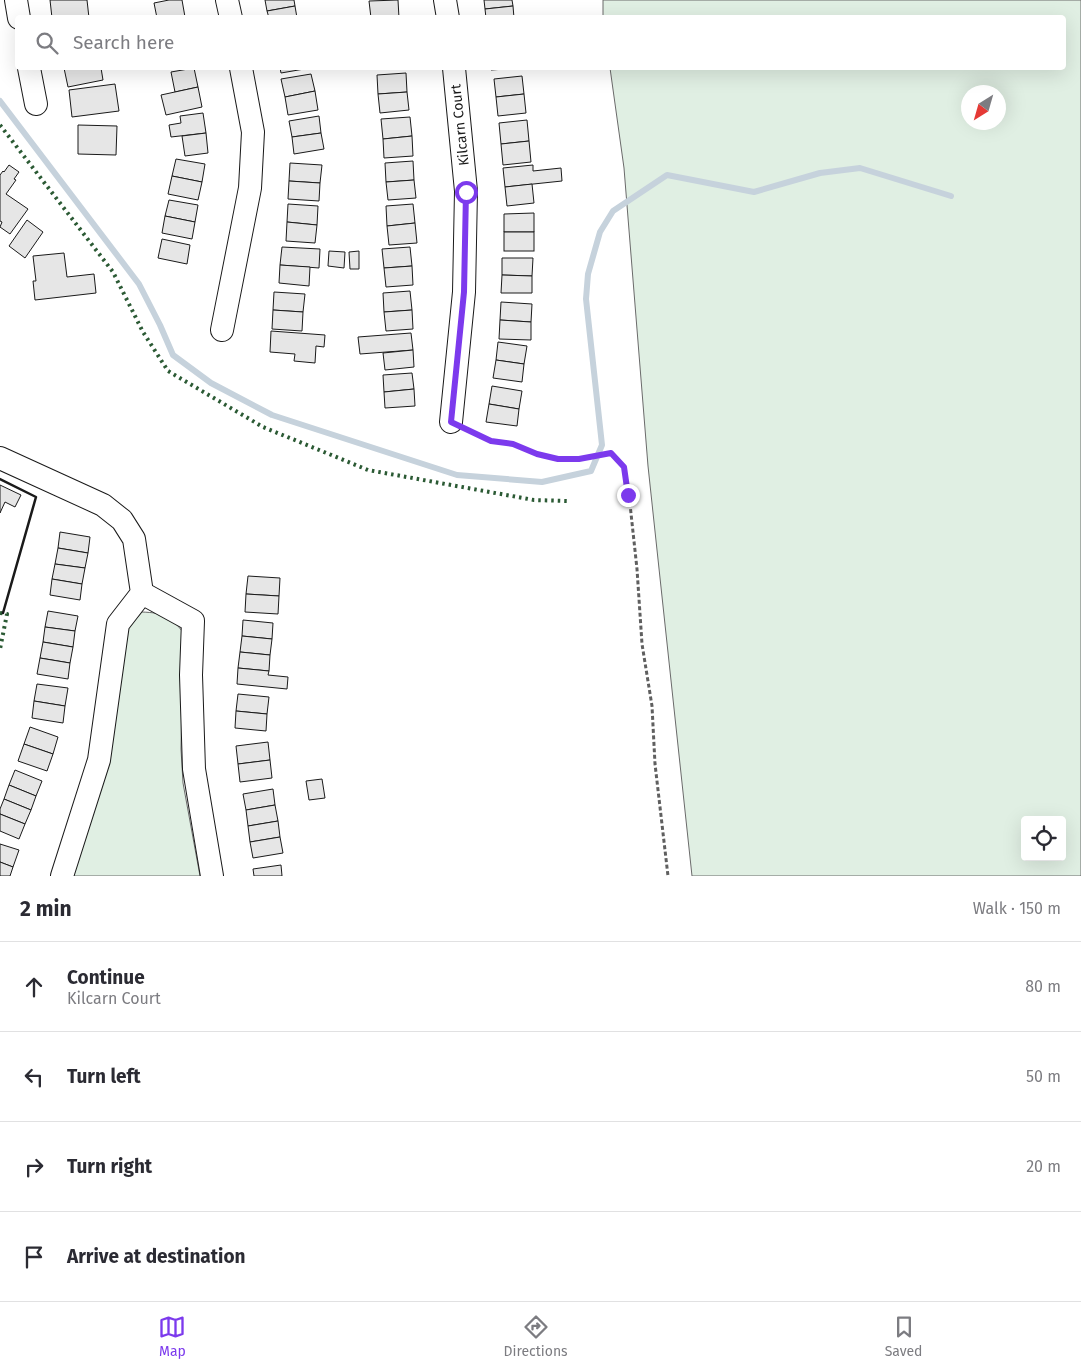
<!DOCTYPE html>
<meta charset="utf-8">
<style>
:root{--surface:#fff;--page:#f2f2f3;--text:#2b2b33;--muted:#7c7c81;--line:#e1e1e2;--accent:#7c3aed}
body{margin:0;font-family:"Fira Sans",sans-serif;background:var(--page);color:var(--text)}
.controls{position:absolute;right:15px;bottom:15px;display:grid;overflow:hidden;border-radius:5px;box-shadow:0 5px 20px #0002}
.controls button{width:45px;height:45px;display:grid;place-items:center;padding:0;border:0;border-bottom:1px solid var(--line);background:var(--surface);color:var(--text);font:25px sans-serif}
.compass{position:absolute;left:961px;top:85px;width:45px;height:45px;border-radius:50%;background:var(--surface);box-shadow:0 5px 20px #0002;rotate:217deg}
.stop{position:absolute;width:15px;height:15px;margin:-11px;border:4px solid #7c3aed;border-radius:50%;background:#fff}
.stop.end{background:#7c3aed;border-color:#fff;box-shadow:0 1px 5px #0008}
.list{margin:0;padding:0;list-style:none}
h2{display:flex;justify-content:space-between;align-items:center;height:65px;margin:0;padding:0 20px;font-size:21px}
h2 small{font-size:16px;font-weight:400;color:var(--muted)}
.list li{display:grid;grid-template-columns:32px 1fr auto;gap:15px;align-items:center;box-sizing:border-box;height:90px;padding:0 20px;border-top:1px solid var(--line)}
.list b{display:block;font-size:19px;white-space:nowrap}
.list p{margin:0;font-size:16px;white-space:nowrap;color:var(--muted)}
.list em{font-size:16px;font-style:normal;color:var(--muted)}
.icon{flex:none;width:28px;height:28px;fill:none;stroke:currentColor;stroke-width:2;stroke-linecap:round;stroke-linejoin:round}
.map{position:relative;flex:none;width:1081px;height:876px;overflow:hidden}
.search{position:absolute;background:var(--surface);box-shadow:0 5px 20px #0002;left:15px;right:15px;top:15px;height:55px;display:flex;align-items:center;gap:12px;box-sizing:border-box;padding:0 18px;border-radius:5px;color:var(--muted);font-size:19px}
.sheet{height:425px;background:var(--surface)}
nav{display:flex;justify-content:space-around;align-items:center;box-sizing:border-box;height:70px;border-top:1px solid var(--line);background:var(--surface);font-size:14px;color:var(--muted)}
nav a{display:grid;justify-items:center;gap:2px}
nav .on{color:var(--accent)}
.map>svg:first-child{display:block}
</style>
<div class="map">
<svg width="1081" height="876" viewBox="0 0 1081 876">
<rect width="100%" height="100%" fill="#fff"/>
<g fill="#e0efe3" stroke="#6a6a6a" fill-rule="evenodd">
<path d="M603,0H1081V876H692L648,466L624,168L610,68H1064V18H603ZM968,92H998V122H968ZM1025,820H1062V857H1025Z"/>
<path d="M142,612C163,613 169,615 183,632L181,749L183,783L200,876H69L122,634Z"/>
</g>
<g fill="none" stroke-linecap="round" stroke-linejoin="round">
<polyline stroke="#c6d2dc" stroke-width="6" points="0,101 139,284 160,325 173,355 211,383 272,415 457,475 542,482 591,471 602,445 586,299 588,274 600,232 613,211 667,175 754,192 820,173 860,168 951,196"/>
</g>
<g fill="#e6e6e6" stroke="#1a1a1a">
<polygon points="50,0 87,0 89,18 52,18"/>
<polygon points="169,0 182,0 185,17 157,18 154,3"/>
<polygon points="265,0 294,0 295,6 267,11"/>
<polygon points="398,0 399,18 371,18 369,1"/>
<polygon points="484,0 512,0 513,6 485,9"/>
<polygon points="295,6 297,18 269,18 267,11"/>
<polygon points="513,6 514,18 486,18 485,9"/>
<polygon points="64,68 101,68 103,80 68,87"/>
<polygon points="194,68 198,87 175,92 171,72"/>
<polygon points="280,68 310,68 281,73"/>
<polygon points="490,68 520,68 491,70"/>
<polygon points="406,73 407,92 378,94 377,75"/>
<polygon points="311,74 315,91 285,97 281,79"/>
<polygon points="522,76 524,94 496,97 494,79"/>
<polygon points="115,84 119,111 72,117 69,90"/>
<polygon points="198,87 202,107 166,115 161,95"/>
<polygon points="315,91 318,110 288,115 285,97"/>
<polygon points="407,92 409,110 380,113 378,94"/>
<polygon points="524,94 526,113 498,116 496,97"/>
<polygon points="203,113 206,133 171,137 169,125 181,123 180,116"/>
<polygon points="319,116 321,133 292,137 289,121"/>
<polygon points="410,117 412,136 383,139 381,119"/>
<polygon points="527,120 529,141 501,144 499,123"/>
<polygon points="78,125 117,126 116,155 78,154"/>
<polygon points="206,133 208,153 185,156 182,136"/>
<polygon points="321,133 324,149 294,154 292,137"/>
<polygon points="412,136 413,156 384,158 383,139"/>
<polygon points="529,141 531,162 503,165 501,144"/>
<polygon points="176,159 205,164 202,182 172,176"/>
<polygon points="413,161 414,180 386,182 385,163"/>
<polygon points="290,163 322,165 320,183 289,181"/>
<polygon points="9,165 19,172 14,179 16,180 6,194 28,209 10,234 0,227 2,222 0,221 0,175 3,171 4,172"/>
<polygon points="533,165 533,171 561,168 562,181 505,187 503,168"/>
<polygon points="172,176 202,182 198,200 168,194"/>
<polygon points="414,180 416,198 388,200 386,182"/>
<polygon points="289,181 320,183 319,201 288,199"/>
<polygon points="532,184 534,203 507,206 505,187"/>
<polygon points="169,200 198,205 195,222 165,216"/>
<polygon points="288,204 318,206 317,225 287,222"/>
<polygon points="413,204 415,223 387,226 386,206"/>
<polygon points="534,213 534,232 504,232 504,214"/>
<polygon points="165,216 195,222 192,239 162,233"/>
<polygon points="27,220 43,232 25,258 9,246"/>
<polygon points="287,222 317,225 315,243 286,241"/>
<polygon points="415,223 417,243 389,245 387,226"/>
<rect x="504" y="232" width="30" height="19"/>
<polygon points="162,239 190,245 187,264 158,258"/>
<polygon points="282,247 320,249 319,268 280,265"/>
<polygon points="410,247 412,266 384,268 382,249"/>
<polygon points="329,251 345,252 344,268 328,266"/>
<polygon points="359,251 359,269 350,269 349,252"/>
<polygon points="64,253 67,277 94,274 96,293 35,300 33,281 36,281 33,256"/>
<polygon points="502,258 533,258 532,276 502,275"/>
<polygon points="280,265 310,267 309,286 279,283"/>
<polygon points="412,266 413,285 386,287 384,268"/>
<polygon points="502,275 532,276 532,293 501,293"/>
<polygon points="410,291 412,310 384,312 383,293"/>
<polygon points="274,292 305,294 303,312 273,310"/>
<polygon points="501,302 532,304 531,322 500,320"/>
<polygon points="273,310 303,312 302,331 272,329"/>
<polygon points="412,310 413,329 386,331 384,312"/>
<polygon points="500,320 531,322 531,340 499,339"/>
<polygon points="271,331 325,335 324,347 316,346 315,363 294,361 295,354 270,352"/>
<polygon points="411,333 413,350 360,354 358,337"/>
<polygon points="498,342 527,346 524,364 496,360"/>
<polygon points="413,350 414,367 385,370 383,353"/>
<polygon points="496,360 524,364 522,382 493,378"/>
<polygon points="412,373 414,389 384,392 383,375"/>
<polygon points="492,386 522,391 519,409 489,404"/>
<polygon points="414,389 415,406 385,408 384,392"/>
<polygon points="489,404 519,409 517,426 486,422"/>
<polygon points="0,485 21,495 15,507 5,502 0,513"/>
<polygon points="60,532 90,537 88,553 58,548"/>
<polygon points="58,548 88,553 85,568 55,564"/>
<polygon points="55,564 85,568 82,584 52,579"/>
<polygon points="248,576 280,578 279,596 246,594"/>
<polygon points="52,579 82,584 80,600 50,595"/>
<polygon points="246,594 279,596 278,614 245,612"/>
<polygon points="48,611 78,616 75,631 45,627"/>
<polygon points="243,620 273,623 272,639 242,636"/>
<polygon points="45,627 75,631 73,647 43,642"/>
<polygon points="242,636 272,639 270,655 240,652"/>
<polygon points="43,642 73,647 70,663 40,658"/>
<polygon points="240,652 270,655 269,671 238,668"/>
<polygon points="40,658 70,663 68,679 37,674"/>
<polygon points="238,668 269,671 268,675 288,677 287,689 237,684"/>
<polygon points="37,684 68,688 65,706 34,701"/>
<polygon points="238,694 269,697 267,714 236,711"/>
<polygon points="34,701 65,706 63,723 32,718"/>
<polygon points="236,711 267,714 266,731 235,728"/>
<polygon points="30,727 58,737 53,754 24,744"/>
<polygon points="268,742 270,760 238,764 236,746"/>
<polygon points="24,744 53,754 47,771 18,761"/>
<polygon points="270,760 272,778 240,782 238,764"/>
<polygon points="15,770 42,781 36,796 9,785"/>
<polygon points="322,779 325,798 309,800 306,781"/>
<polygon points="9,785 36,796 31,810 4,799"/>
<polygon points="273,789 275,805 246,810 243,794"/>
<polygon points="4,799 31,810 25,824 0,814 0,809"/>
<polygon points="275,805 278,821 248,826 246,810"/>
<polygon points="0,814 25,824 19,839 0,831"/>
<polygon points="278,821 280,837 250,842 248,826"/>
<polygon points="280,837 283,853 253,858 250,842"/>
<polygon points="0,844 19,850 13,867 0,862"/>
<polygon points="0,862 13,867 10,876 0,876"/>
<polygon points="281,865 282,876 254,876 253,869"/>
</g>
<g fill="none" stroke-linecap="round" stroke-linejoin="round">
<defs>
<g id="minor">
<polyline points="16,0 19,18"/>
<polyline points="227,0 231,18"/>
<polyline points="445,0 448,18"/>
<polyline points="29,68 36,104"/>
<polyline points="222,330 250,188 253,132 241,68"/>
<polyline points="451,422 464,292 466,191 454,68"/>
<polyline points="0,458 103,505 122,520 134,539 142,593 118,624 99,760 62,876"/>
<polyline points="142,593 193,621 191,675 194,769 212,876"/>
</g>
</defs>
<use href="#minor" stroke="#1a1a1a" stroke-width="24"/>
<polyline stroke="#5f5f5f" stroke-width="3" stroke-dasharray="4 2.5" stroke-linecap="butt" points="470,432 491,441 513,444 537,454 558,459 579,459 611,453 624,467 629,495 637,569 642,644 652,706 655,764 668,876"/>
<use href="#minor" stroke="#fff" stroke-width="22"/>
<g stroke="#2b5a34" stroke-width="4" stroke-dasharray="2.5 4" stroke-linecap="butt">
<polyline points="0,125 113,272 143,332 168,371 263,427 368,470 534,500 567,501"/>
<polyline points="0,613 7,614 0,649"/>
</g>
<polyline stroke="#1a1a1a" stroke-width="2.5" points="0,479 36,497 3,613"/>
</g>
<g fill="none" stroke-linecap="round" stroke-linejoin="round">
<polyline stroke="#7c3aed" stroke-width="6" points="466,192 464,292 451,422 491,441 513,444 537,454 558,459 579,459 611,453 624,467 628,495"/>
</g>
<g text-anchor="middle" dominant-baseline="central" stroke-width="4" stroke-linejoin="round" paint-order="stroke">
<g font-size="14" fill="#1a1a1a" stroke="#fff">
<text transform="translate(460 125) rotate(-96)">Kilcarn Court</text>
</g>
</g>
</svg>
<div class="controls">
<button><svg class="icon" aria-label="locate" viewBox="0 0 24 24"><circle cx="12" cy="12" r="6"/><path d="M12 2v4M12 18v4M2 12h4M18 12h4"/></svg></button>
</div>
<svg class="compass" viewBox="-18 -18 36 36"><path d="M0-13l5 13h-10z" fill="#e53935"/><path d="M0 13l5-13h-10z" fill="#7c7c81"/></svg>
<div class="stop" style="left:466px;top:192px"></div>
<div class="stop end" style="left:628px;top:495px"></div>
<div class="search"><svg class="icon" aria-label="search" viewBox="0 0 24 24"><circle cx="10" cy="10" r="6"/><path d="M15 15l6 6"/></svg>Search here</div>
</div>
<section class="sheet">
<h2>2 min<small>Walk · 150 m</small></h2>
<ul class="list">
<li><svg class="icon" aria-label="ahead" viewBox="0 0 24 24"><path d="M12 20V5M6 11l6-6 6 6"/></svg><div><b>Continue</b><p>Kilcarn Court</p></div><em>80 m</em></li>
<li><svg class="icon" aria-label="left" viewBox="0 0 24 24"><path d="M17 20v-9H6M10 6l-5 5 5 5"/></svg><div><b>Turn left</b></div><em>50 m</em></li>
<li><svg class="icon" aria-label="right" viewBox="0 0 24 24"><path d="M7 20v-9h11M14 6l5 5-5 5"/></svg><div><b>Turn right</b></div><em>20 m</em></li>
<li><svg class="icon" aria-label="arrive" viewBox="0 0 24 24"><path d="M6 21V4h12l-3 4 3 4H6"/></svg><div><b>Arrive at destination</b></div></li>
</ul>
</section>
<nav>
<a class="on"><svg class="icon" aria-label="map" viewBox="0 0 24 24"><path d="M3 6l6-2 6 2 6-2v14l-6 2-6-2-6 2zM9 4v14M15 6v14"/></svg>Map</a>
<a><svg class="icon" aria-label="directions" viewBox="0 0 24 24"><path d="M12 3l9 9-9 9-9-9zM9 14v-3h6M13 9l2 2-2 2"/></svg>Directions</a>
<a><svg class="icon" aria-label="saved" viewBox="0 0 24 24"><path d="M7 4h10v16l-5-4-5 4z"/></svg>Saved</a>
</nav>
